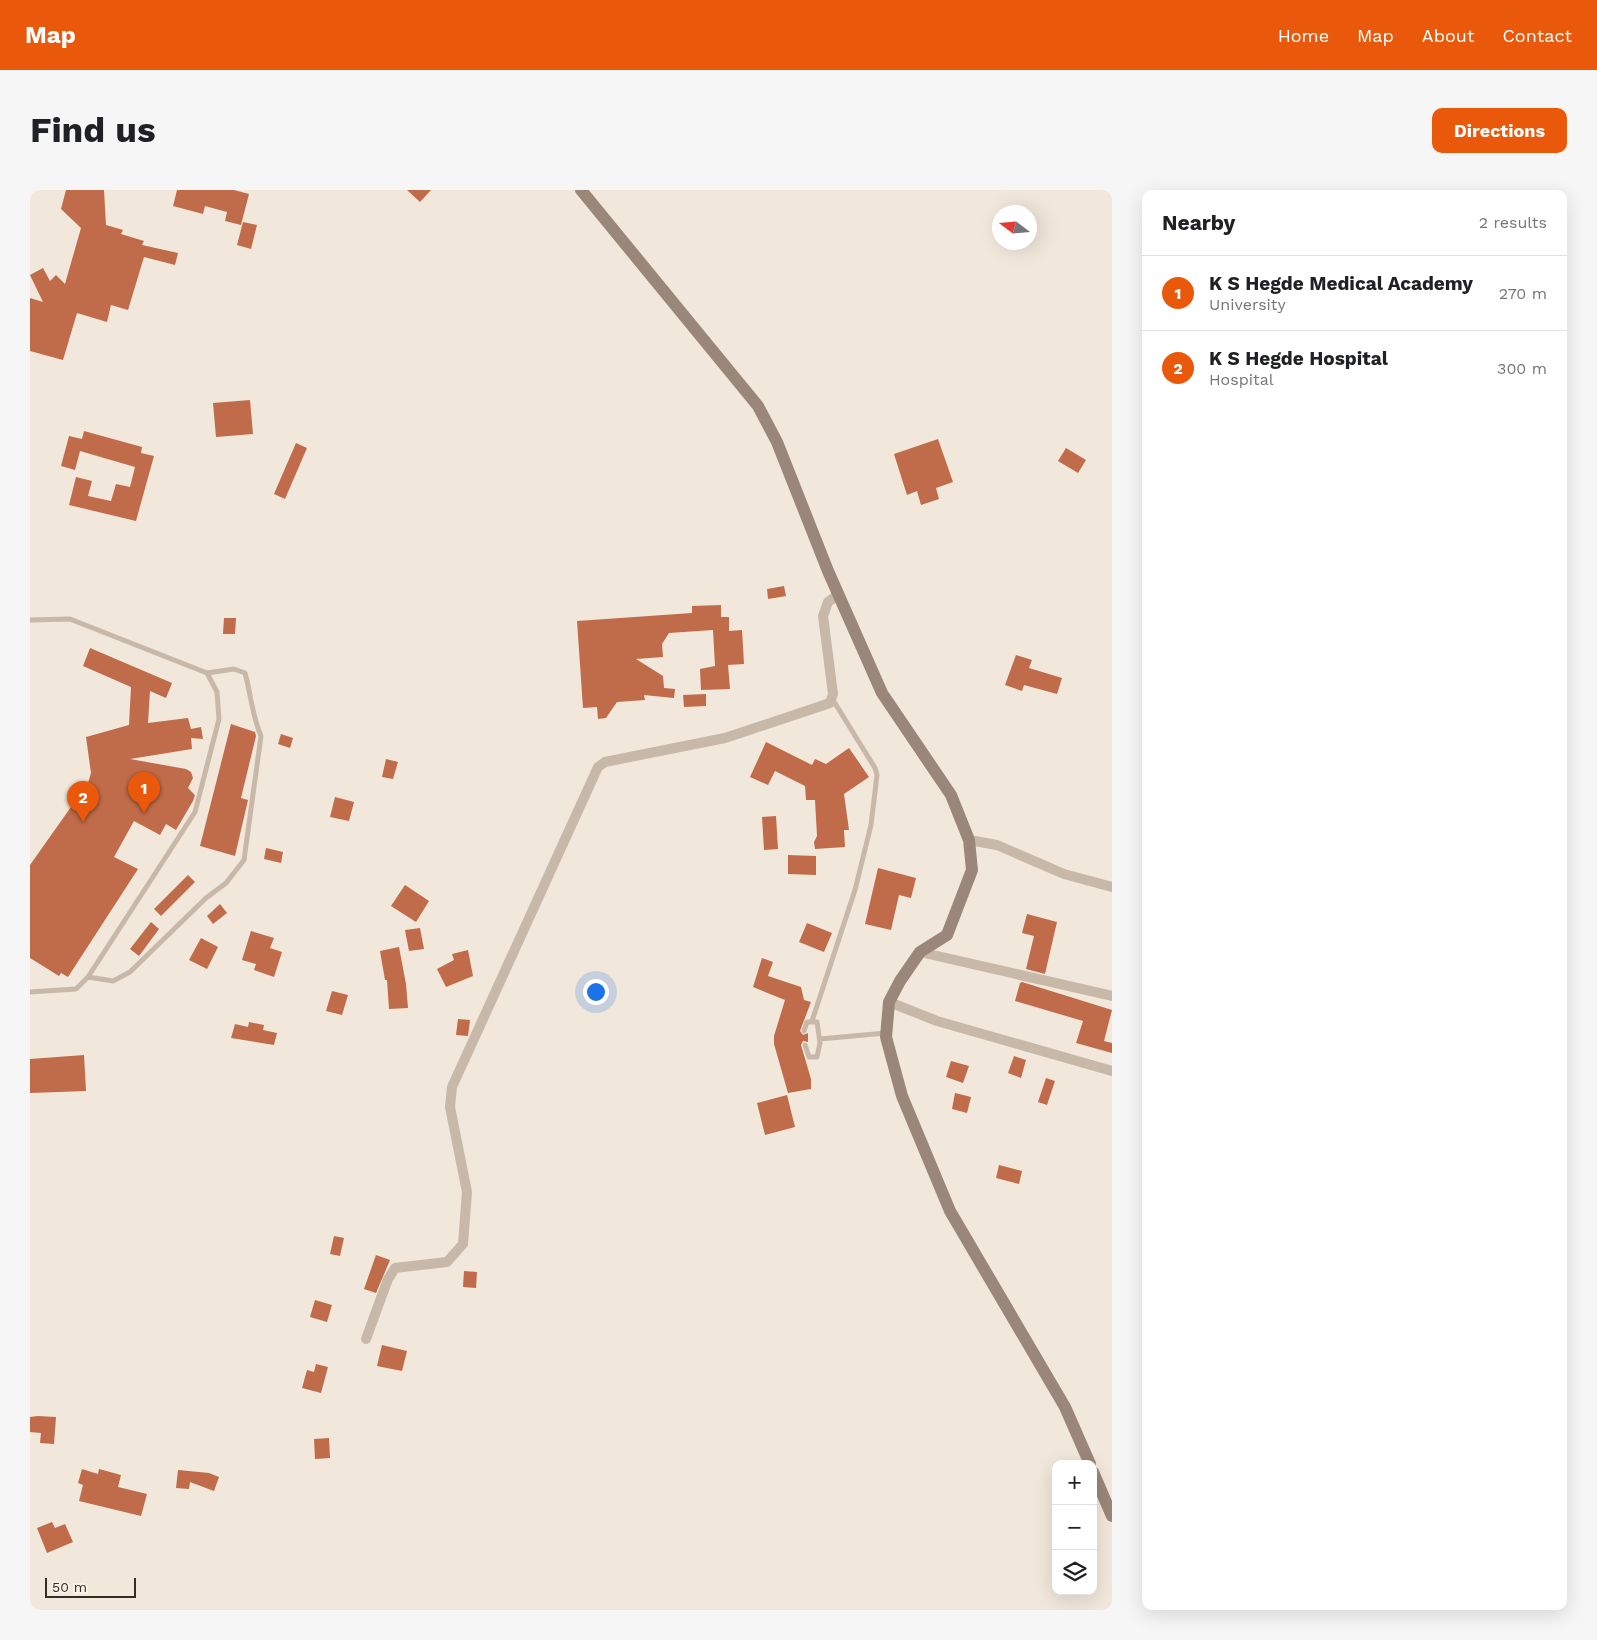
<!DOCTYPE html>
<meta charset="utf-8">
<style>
:root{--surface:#fff;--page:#f6f6f6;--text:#202124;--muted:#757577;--line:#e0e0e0;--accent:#ea580c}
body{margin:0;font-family:"Work Sans",sans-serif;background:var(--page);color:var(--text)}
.controls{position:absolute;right:15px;bottom:15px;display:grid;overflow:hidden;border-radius:10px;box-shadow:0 5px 20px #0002}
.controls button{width:45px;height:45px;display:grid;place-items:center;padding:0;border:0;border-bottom:1px solid var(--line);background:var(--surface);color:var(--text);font:25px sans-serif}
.compass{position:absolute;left:962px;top:15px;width:45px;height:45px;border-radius:50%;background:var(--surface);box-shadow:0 5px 20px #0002;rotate:286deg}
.scale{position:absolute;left:15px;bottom:12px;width:91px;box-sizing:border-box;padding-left:5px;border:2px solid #352c28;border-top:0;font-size:14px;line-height:18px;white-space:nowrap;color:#352c28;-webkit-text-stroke:4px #f8f1e7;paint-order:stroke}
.you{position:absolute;left:565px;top:801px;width:18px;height:18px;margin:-12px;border:4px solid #fff;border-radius:50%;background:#1a73e8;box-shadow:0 0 0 8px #1a73e833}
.badge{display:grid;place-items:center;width:32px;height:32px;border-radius:50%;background:var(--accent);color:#fff;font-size:16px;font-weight:700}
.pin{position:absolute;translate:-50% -41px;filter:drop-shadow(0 1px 2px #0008)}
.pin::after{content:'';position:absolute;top:26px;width:18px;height:15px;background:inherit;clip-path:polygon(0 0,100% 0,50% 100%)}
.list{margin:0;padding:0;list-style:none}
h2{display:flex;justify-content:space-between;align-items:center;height:65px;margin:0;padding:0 20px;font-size:21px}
h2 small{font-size:16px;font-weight:400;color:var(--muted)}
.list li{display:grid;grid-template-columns:32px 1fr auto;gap:15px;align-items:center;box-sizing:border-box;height:75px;padding:0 20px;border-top:1px solid var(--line)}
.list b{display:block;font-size:19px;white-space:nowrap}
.list p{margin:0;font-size:16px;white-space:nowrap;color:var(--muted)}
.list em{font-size:16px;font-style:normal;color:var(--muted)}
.icon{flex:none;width:28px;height:28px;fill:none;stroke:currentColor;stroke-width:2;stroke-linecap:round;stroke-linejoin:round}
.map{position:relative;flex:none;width:1082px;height:1420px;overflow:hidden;border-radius:10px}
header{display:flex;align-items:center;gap:30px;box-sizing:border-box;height:70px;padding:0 25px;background:var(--accent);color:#fff}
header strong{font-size:24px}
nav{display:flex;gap:28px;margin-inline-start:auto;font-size:18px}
.intro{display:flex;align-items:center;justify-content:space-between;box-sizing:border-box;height:120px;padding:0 30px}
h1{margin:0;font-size:35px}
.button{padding:12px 22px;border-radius:10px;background:var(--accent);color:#fff;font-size:18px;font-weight:700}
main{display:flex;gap:30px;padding:0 30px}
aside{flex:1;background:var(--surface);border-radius:10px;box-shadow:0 5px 20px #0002}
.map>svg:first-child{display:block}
</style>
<header>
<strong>Map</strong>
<nav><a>Home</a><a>Map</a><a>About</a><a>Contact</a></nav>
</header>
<div class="intro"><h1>Find us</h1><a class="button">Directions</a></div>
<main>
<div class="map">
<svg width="1082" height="1420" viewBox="0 0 1082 1420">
<rect width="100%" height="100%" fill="#f1e7db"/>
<g fill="#c06b49">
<polygon points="36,0 74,0 76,35 93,40 91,44 114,51 112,55 148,63 145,75 114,67 98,120 81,115 77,132 47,123 33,170 0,161 0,108 13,112 0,85 13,78 20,91 26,85 35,94 51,38 31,19"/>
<polygon points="147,0 204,0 219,4 211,35 195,31 197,22 175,16 173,24 143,16"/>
<polygon points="377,0 401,0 390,12"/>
<polygon points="213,32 227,35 221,59 207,55"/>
<polygon points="220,210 223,244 186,247 183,213"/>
<polygon points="54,241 112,257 111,263 124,266 106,331 39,315 46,287 62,291 58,306 81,311 86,294 100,297 105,277 50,261 45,280 31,276 39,246 52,249"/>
<polygon points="908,249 923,292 906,298 909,309 891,315 887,301 877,305 864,264"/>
<polygon points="266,253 277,258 255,309 244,304"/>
<polygon points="1036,258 1056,270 1048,283 1028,271"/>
<polygon points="754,396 756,406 738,409 737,399"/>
<polygon points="691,415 691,427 699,427 699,441 712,440 714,474 698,475 700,499 671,500 670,479 685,476 683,440 639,443 632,454 633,467 606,469 633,486 634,498 645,499 644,508 614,505 615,510 587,512 576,528 568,529 567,517 553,518 547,431 662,423 662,416"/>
<polygon points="194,428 206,428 205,444 193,444"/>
<polygon points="60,458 142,493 136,508 120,501 118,533 158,528 161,539 171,537 173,549 161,548 162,559 100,569 156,579 161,582 163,588 158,598 165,605 163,611 146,640 136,634 130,645 104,631 84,667 108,679 38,787 31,783 29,786 0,768 0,675 58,593 61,583 56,547 99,535 101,497 53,476"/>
<polygon points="986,465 1002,470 999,478 1032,488 1027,504 994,495 992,501 975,495"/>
<polygon points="676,504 676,516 654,517 653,505"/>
<polygon points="201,534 225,542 226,546 211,608 218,610 205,666 170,656"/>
<polygon points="251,544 263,548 260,558 248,554"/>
<polygon points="736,552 782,575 785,569 796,574 819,558 839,587 814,604 819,640 814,640 815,657 785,659 784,652 787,646 785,610 776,610 775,596 745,581 738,595 720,587"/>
<polygon points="356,569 368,572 363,589 352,587"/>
<polygon points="305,607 324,612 319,631 300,627"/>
<polygon points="746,626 748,659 734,660 732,627"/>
<polygon points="236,658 253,662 251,673 234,669"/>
<polygon points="758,665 786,666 786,685 758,684"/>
<polygon points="848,678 886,688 881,708 869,705 861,740 835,734"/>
<polygon points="158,685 165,692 131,726 124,719"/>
<polygon points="375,695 399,711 386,732 361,716"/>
<polygon points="190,714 197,723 183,734 177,726"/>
<polygon points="997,724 1027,732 1015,784 996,779 1004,746 992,743"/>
<polygon points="121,732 129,739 109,766 100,759"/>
<polygon points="777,733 802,743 794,762 769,752"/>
<polygon points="390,738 394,759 379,761 375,740"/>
<polygon points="221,741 244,748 240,758 252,762 244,787 224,780 226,774 212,770"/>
<polygon points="171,748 188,757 177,779 159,770"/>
<polygon points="369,757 376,794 378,818 359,819 357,790 355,790 350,761"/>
<polygon points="438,760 443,786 416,797 407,779 424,770 422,764"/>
<polygon points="732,768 743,772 738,786 771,797 774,810 781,812 770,841 773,845 778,843 778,852 773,851 771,855 781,889 781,899 758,903 744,854 744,846 755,810 723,797"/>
<polygon points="992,792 1082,820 1074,851 1082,853 1082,863 1046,853 1053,831 985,811 990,793"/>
<polygon points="302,801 318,805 312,825 296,821"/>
<polygon points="428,829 440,830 438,846 426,845"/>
<polygon points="219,832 234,835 233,840 247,843 244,855 201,848 205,834 218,837"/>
<polygon points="54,865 56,901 0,903 0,869"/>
<polygon points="984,866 996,870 991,888 978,883"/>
<polygon points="921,871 939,876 933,893 916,887"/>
<polygon points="1016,888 1025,891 1017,915 1008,912"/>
<polygon points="925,903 941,907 937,923 922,919"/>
<polygon points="757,905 765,937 735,945 727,913"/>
<polygon points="969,975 992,981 989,994 966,988"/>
<polygon points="304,1046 314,1048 310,1066 300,1064"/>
<polygon points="346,1065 360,1070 346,1103 334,1099"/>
<polygon points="434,1081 447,1082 446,1098 433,1097"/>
<polygon points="285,1110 302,1115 297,1132 280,1127"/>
<polygon points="352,1155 377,1161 372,1181 347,1176"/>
<polygon points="286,1174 298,1177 291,1203 272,1198 277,1180 284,1182"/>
<polygon points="8,1226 26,1227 24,1254 10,1253 11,1243 0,1242 0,1227"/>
<polygon points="299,1248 300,1268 285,1269 284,1249"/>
<polygon points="52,1279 68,1284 69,1279 91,1285 88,1297 117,1304 111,1326 49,1311 53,1295 48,1293"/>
<polygon points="148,1280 179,1283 189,1287 184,1301 160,1292 159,1299 146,1298"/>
<polygon points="22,1332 25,1338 35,1334 43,1352 17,1363 7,1338"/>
</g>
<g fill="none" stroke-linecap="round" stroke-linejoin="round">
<g stroke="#c8b8a8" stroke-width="5">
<polyline points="0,430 40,429 177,483 187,502 189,529 165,622 58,787 46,799 0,802"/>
<path d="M58,787L83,791L100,782L176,708L196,693L214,670L231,546C222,526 221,504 215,483L204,479L177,483"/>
<polyline points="782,831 825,700 841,635 847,585 845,578 803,510"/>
<polyline points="774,841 777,832 787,832 790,853 787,867 779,867 775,855"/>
<polyline points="790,849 856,843"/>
</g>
<g stroke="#c8b8a8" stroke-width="10">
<polyline points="939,650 967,655 1034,684 1082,697"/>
<polyline points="890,762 1082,806"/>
<polyline points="859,812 907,831 1082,881"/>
<polyline points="336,1149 358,1089 365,1078 417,1072 433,1054 437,1002 420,917 422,897 568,577 575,572 695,548 800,513 803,504 793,426 798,412 809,404"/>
</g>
<g stroke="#9b8779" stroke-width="12">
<polyline points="551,0 728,216 747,252 798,381 852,503 921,605 939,650 942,680 917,745 890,762 870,791 859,812 856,847 872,906 920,1021 1035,1217 1060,1274"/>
<polyline points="1063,1282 1082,1326"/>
</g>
</g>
</svg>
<div class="controls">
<button>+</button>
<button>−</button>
<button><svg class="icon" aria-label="layers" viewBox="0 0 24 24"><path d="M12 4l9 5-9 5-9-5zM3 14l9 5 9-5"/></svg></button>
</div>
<svg class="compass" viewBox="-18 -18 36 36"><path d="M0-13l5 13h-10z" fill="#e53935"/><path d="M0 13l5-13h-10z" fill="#757577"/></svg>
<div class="scale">50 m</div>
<div class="you"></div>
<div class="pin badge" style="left:114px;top:623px">1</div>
<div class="pin badge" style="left:53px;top:632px">2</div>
</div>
<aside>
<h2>Nearby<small>2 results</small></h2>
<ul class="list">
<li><span class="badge">1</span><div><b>K S Hegde Medical Academy</b><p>University</p></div><em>270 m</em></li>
<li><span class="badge">2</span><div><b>K S Hegde Hospital</b><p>Hospital</p></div><em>300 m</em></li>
</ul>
</aside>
</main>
